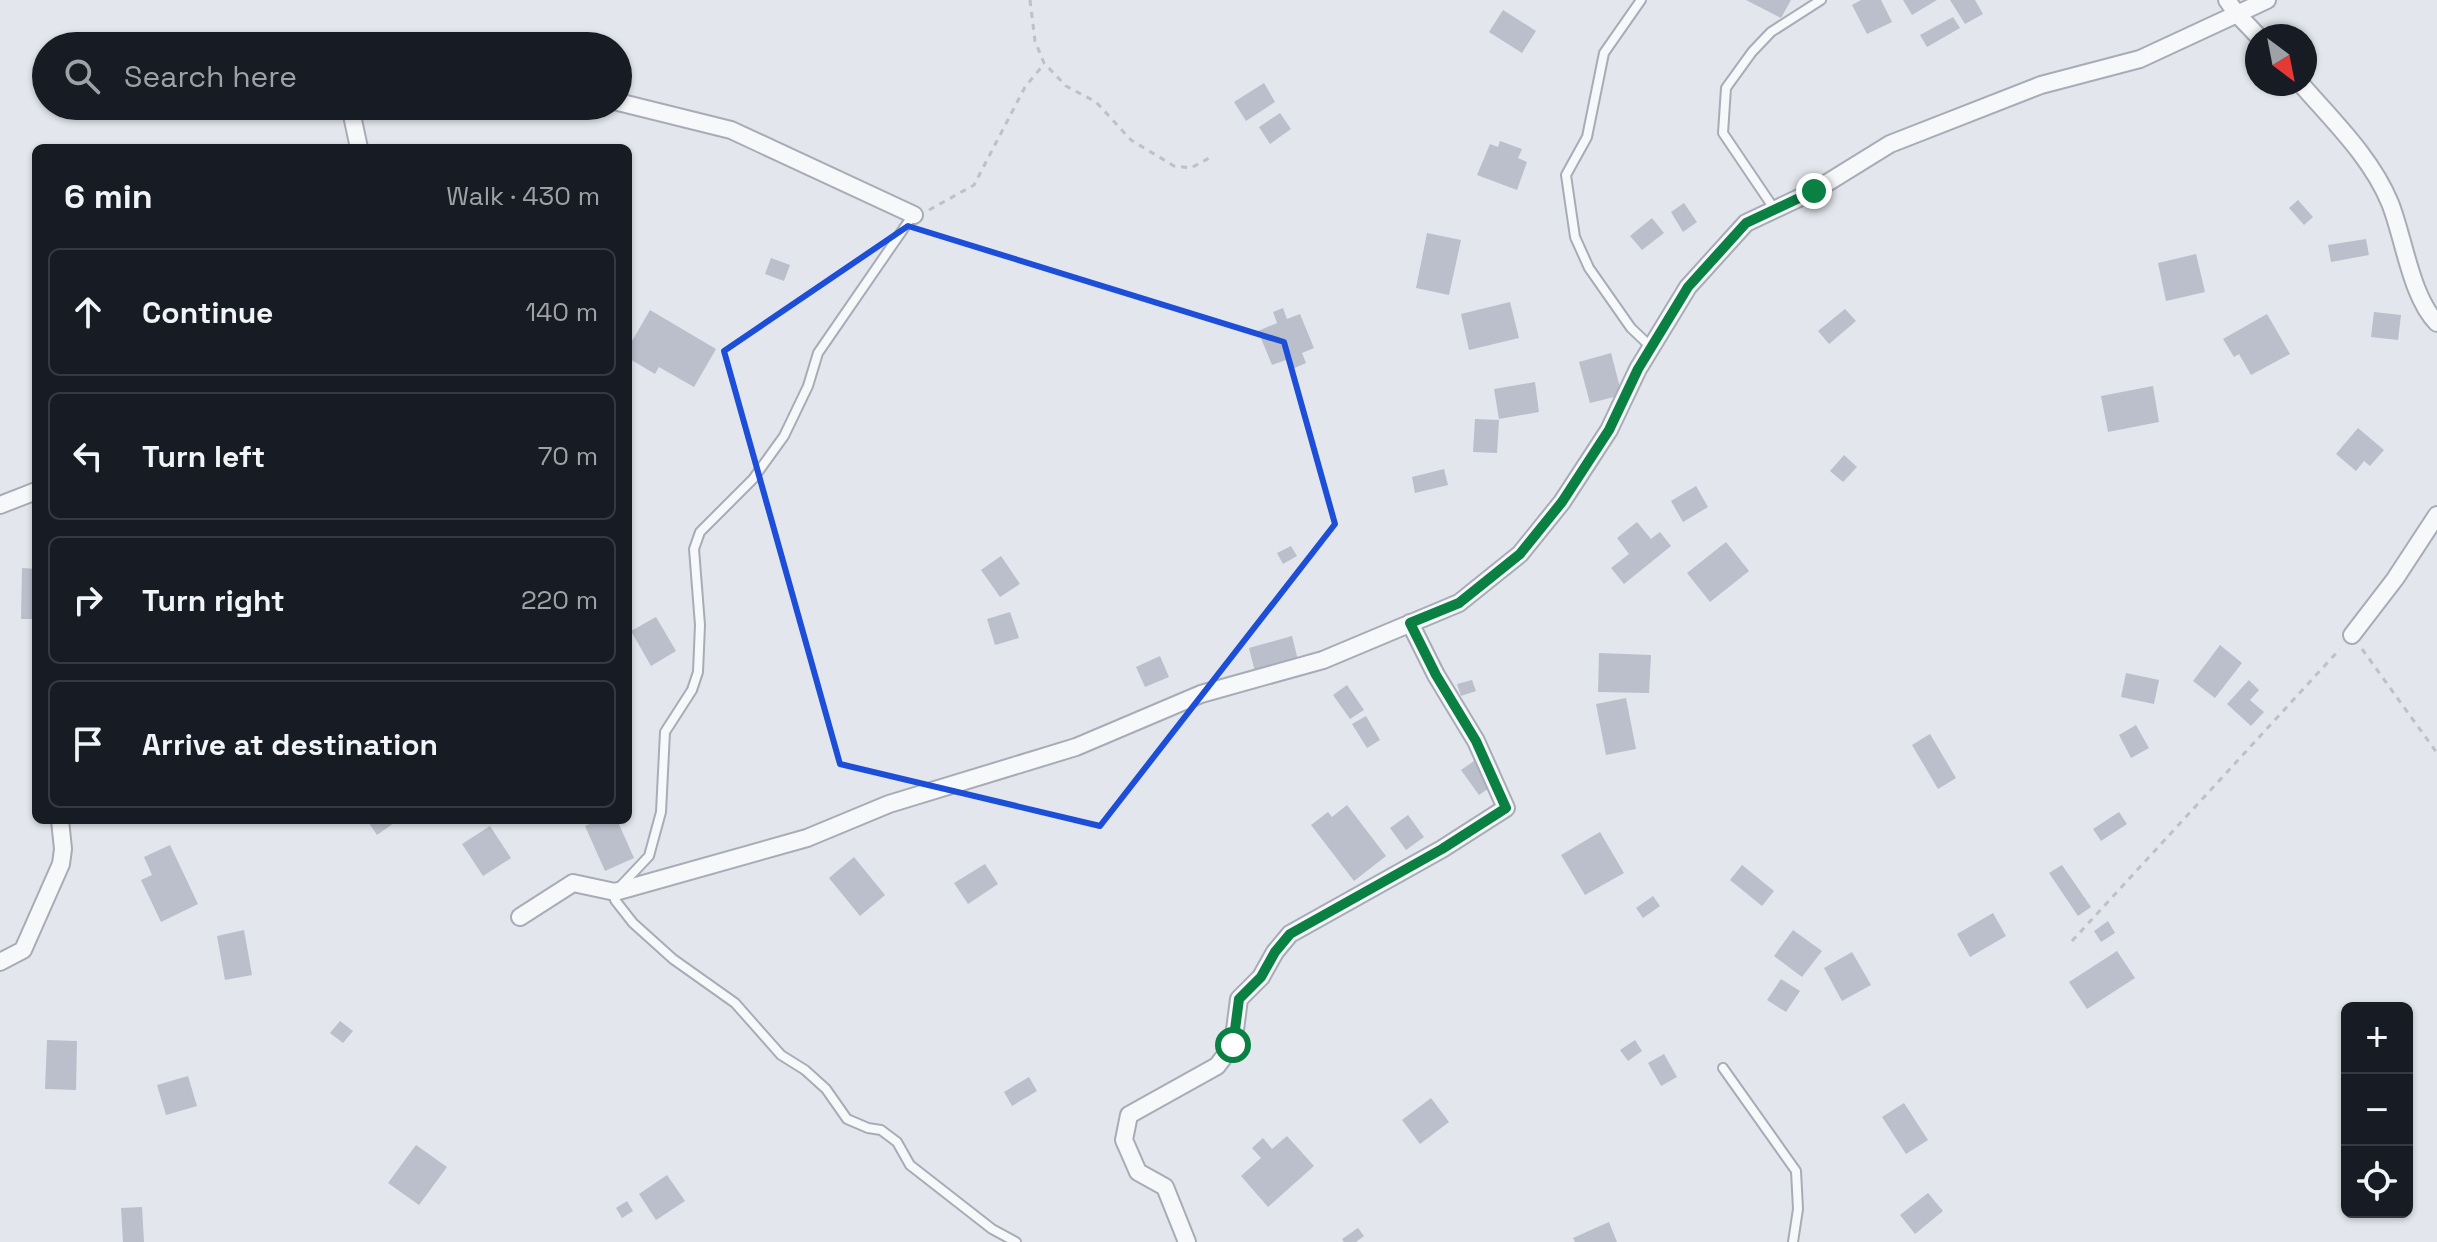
<!DOCTYPE html>
<meta charset="utf-8">
<style>
:root{--surface:#171b24;--page:#242831;--text:#f1f3f6;--muted:#9ea1a6;--line:#363941}
body{margin:0;font-family:"Space Grotesk",sans-serif;background:var(--page);color:var(--text)}
.controls{position:absolute;right:24px;bottom:24px;display:grid;overflow:hidden;border-radius:12px;box-shadow:0 2px 6px #0004}
.controls button{width:72px;height:72px;display:grid;place-items:center;padding:0;border:0;border-bottom:2px solid var(--line);background:var(--surface);color:var(--text);font:40px sans-serif}
.compass{position:absolute;left:2245px;top:24px;width:72px;height:72px;border-radius:50%;background:var(--surface);box-shadow:0 2px 6px #0004;rotate:148deg}
.stop{position:absolute;width:24px;height:24px;margin:-18px;border:6px solid #0b8043;border-radius:50%;background:#fff}
.stop.end{background:#0b8043;border-color:#fff;box-shadow:0 2px 8px #0008}
.list{margin:0;padding:0;list-style:none}
h2{display:flex;justify-content:space-between;align-items:center;height:104px;margin:0;padding:0 32px;font-size:34px}
h2 small{font-size:26px;font-weight:400;color:var(--muted)}
.list li{display:grid;grid-template-columns:52px 1fr auto;gap:24px;align-items:center;box-sizing:border-box;height:128px;margin:0 16px 16px;padding:0 16px;border:2px solid var(--line);border-radius:12px}
.list b{display:block;font-size:30px;white-space:nowrap}
.list em{font-size:26px;font-style:normal;color:var(--muted)}
.icon{flex:none;width:44px;height:44px;fill:none;stroke:currentColor;stroke-width:2;stroke-linecap:round;stroke-linejoin:round}
.map{position:relative;flex:none;width:2437px;height:1242px;overflow:hidden}
.search{position:absolute;background:var(--surface);box-shadow:0 2px 6px #0004;left:32px;top:32px;width:600px;height:88px;display:flex;align-items:center;gap:20px;box-sizing:border-box;padding:0 28px;border-radius:44px;color:var(--muted);font-size:30px}
.panel{position:absolute;background:var(--surface);box-shadow:0 2px 6px #0004;left:32px;top:144px;width:600px;height:680px;border-radius:12px}
.map>svg:first-child{display:block}
</style>
<div class="map">
<svg width="2437" height="1242" viewBox="0 0 2437 1242">
<rect width="100%" height="100%" fill="#e3e6ec"/>
<g fill="#babfcb">
<polygon points="1746,0 1791,0 1781,18"/>
<polygon points="1861,0 1881,0 1892,22 1867,34 1852,5"/>
<polygon points="1903,0 1937,0 1912,15"/>
<polygon points="1950,0 1975,0 1983,14 1965,24"/>
<polygon points="1503,10 1536,31 1522,53 1489,32"/>
<polygon points="1953,17 1960,28 1927,47 1920,35"/>
<polygon points="1264,83 1275,102 1246,121 1234,102"/>
<polygon points="1280,113 1291,129 1270,144 1259,127"/>
<polygon points="1500,141 1522,149 1518,158 1527,162 1517,190 1477,175 1490,144 1498,147"/>
<polygon points="2298,200 2313,217 2304,225 2289,208"/>
<polygon points="1684,203 1697,222 1683,232 1671,212"/>
<polygon points="1652,218 1664,233 1642,250 1630,236"/>
<polygon points="1427,233 1461,240 1449,295 1416,288"/>
<polygon points="2366,239 2369,255 2331,262 2328,245"/>
<polygon points="2196,254 2205,292 2166,301 2158,263"/>
<polygon points="771,258 790,265 784,281 765,274"/>
<polygon points="1510,302 1519,338 1469,350 1461,314"/>
<polygon points="1283,308 1287,319 1300,314 1314,348 1302,353 1306,363 1290,370 1286,360 1272,365 1258,331 1277,323 1273,312"/>
<polygon points="1845,309 1856,321 1829,344 1818,331"/>
<polygon points="650,310 716,349 694,387 659,367 655,374 628,358 628,348"/>
<polygon points="2374,312 2401,315 2398,340 2371,337"/>
<polygon points="2267,314 2290,354 2251,375 2239,354 2234,357 2223,339"/>
<polygon points="1611,353 1622,395 1590,403 1579,362"/>
<polygon points="1535,382 1539,412 1499,419 1494,389"/>
<polygon points="2153,386 2159,422 2108,432 2101,396"/>
<polygon points="1475,419 1499,420 1497,453 1473,452"/>
<polygon points="2358,428 2384,450 2370,466 2364,461 2356,471 2336,454"/>
<polygon points="1844,455 1857,467 1843,482 1830,471"/>
<polygon points="1444,469 1448,485 1415,493 1412,477"/>
<polygon points="1696,486 1708,507 1683,522 1671,501"/>
<polygon points="1637,522 1651,539 1660,532 1671,546 1624,584 1611,568 1629,554 1617,538"/>
<polygon points="1726,542 1749,571 1710,602 1687,573"/>
<polygon points="1291,546 1297,556 1283,564 1277,553"/>
<polygon points="1001,556 1020,584 1000,597 981,570"/>
<polygon points="22,568 36,569 36,619 21,619"/>
<polygon points="1010,612 1019,638 995,645 987,619"/>
<polygon points="656,617 676,651 651,666 631,631"/>
<polygon points="1292,636 1298,660 1255,672 1249,648"/>
<polygon points="2220,645 2242,663 2215,698 2193,681"/>
<polygon points="1599,653 1651,655 1649,693 1598,692"/>
<polygon points="1160,656 1169,677 1145,687 1136,667"/>
<polygon points="2126,673 2159,680 2154,704 2121,697"/>
<polygon points="1472,680 1476,691 1461,696 1457,684"/>
<polygon points="2249,680 2259,690 2250,700 2264,712 2251,726 2227,704"/>
<polygon points="1347,685 1364,710 1350,719 1333,695"/>
<polygon points="1626,698 1636,749 1606,755 1596,704"/>
<polygon points="1366,716 1380,740 1367,748 1352,724"/>
<polygon points="2136,725 2149,748 2131,758 2119,735"/>
<polygon points="1930,734 1956,778 1938,789 1912,745"/>
<polygon points="1474,761 1492,786 1479,795 1461,770"/>
<polygon points="1347,805 1386,856 1354,881 1311,825 1328,812 1332,817"/>
<polygon points="2119,812 2127,824 2101,841 2093,829"/>
<polygon points="1408,815 1424,837 1406,850 1390,828"/>
<polygon points="367,820 398,820 377,835"/>
<polygon points="599,820 617,820 634,858 605,871 585,826"/>
<polygon points="490,826 511,858 483,876 462,844"/>
<polygon points="1600,832 1624,873 1585,895 1561,855"/>
<polygon points="170,845 198,904 161,922 141,880 152,875 144,857"/>
<polygon points="854,857 885,895 860,916 829,878"/>
<polygon points="985,864 998,884 968,904 954,883"/>
<polygon points="1742,865 1774,891 1762,906 1730,880"/>
<polygon points="2062,865 2091,907 2078,916 2049,873"/>
<polygon points="1653,896 1660,906 1643,918 1636,908"/>
<polygon points="1993,913 2006,936 1970,957 1957,934"/>
<polygon points="2108,921 2115,933 2101,942 2094,931"/>
<polygon points="244,930 252,975 225,980 217,936"/>
<polygon points="1793,930 1822,951 1802,977 1774,956"/>
<polygon points="2117,951 2135,978 2087,1009 2069,982"/>
<polygon points="1852,952 1871,985 1842,1001 1824,968"/>
<polygon points="1781,979 1800,991 1786,1012 1767,1000"/>
<polygon points="340,1021 353,1031 343,1043 330,1033"/>
<polygon points="47,1040 77,1041 76,1090 45,1089"/>
<polygon points="1635,1040 1642,1051 1628,1061 1620,1050"/>
<polygon points="1664,1054 1677,1077 1661,1086 1648,1063"/>
<polygon points="188,1076 197,1106 166,1115 157,1085"/>
<polygon points="1029,1077 1037,1091 1012,1106 1004,1092"/>
<polygon points="1431,1098 1449,1122 1420,1144 1402,1120"/>
<polygon points="1904,1103 1928,1140 1906,1154 1882,1117"/>
<polygon points="1287,1136 1314,1166 1268,1207 1241,1176 1261,1158 1252,1148 1263,1138 1272,1149"/>
<polygon points="416,1145 447,1167 419,1205 388,1183"/>
<polygon points="667,1175 685,1201 656,1220 639,1194"/>
<polygon points="1928,1193 1943,1211 1915,1234 1900,1215"/>
<polygon points="627,1201 633,1211 622,1218 616,1208"/>
<polygon points="142,1207 144,1242 123,1242 121,1208"/>
<polygon points="1609,1222 1617,1242 1575,1242 1573,1238"/>
<polygon points="1358,1228 1364,1236 1356,1242 1344,1242 1342,1239"/>
</g>
<g fill="none" stroke-linecap="round" stroke-linejoin="round">
<defs>
<g id="service">
<polyline points="1641,0 1604,53 1587,137 1566,175 1575,237 1589,268 1631,328 1651,347"/>
<polyline points="1775,210 1723,133 1726,88 1752,52 1771,32 1821,0"/>
<polyline points="913,215 818,353 808,386 784,436 753,479 700,532 694,549 700,625 698,672 692,690 665,732 661,812 649,856 615,892 615,900 633,923 673,959 735,1003 781,1055 805,1070 826,1089 847,1119 868,1128 881,1130 897,1142 910,1165 992,1229 1016,1242"/>
<polyline points="1723,1068 1796,1171 1798,1209 1793,1242"/>
</g>
<g id="minor">
<polyline points="2227,0 2237,14 2267,0"/>
<path d="M2301,84C2333,121 2371,157 2390,203C2404,238 2411,297 2437,323"/>
<polyline points="618,102 731,130 914,215"/>
<polyline points="350,106 359,148"/>
<polyline points="0,505 36,491"/>
<polyline points="2352,635 2395,579 2437,515"/>
<polyline points="520,917 573,883 615,892 807,838 889,804 1076,747 1201,694 1323,660 1459,603 1520,554 1562,502 1609,430 1638,369 1688,287 1746,223 1814,191 1890,144 2041,85 2140,59 2237,14 2258,36"/>
<polyline points="0,962 23,950 61,864 63,849 60,820"/>
<polyline points="1187,1242 1165,1187 1138,1172 1124,1140 1129,1115 1217,1066 1233,1045 1239,999 1261,977 1275,952 1290,934 1442,849 1506,808 1476,741 1436,675 1410,623"/>
</g>
</defs>
<use href="#service" stroke="#a7acb7" stroke-width="12"/>
<use href="#minor" stroke="#a7acb7" stroke-width="20"/>
<g stroke="#bdc1c8" stroke-width="3" stroke-dasharray="6 6" stroke-linecap="butt">
<polyline points="1030,0 1035,41 1044,63 1066,86 1096,102 1131,140 1174,166 1191,168 1211,157"/>
<polyline points="929,210 974,185 1025,87 1044,64"/>
<polyline points="2362,649 2437,753"/>
<polyline points="2072,941 2340,649"/>
</g>
<use href="#service" stroke="#f7f8fa" stroke-width="8"/>
<use href="#minor" stroke="#f7f8fa" stroke-width="16"/>
</g>
<g fill="none" stroke-linecap="round" stroke-linejoin="round">
<polyline stroke="#0b8043" stroke-width="10" points="1233,1045 1239,999 1261,977 1275,952 1290,934 1442,849 1506,808 1476,741 1436,675 1410,623 1459,603 1520,554 1562,502 1609,430 1638,369 1688,287 1746,223 1814,191"/>
</g>
<path fill="none" stroke="#1d4ed8" stroke-width="6" stroke-linejoin="round" d="M908,226L1284,342L1335,524L1100,826L840,764L724,351Z"/>
</svg>
<div class="controls">
<button>+</button>
<button>−</button>
<button><svg class="icon" aria-label="locate" viewBox="0 0 24 24"><circle cx="12" cy="12" r="6"/><path d="M12 2v4M12 18v4M2 12h4M18 12h4"/></svg></button>
</div>
<svg class="compass" viewBox="-18 -18 36 36"><path d="M0-13l5 13h-10z" fill="#e53935"/><path d="M0 13l5-13h-10z" fill="#9ea1a6"/></svg>
<div class="stop" style="left:1233px;top:1045px"></div>
<div class="stop end" style="left:1814px;top:191px"></div>
<div class="search"><svg class="icon" aria-label="search" viewBox="0 0 24 24"><circle cx="10" cy="10" r="6"/><path d="M15 15l6 6"/></svg>Search here</div>
<section class="panel">
<h2>6 min<small>Walk · 430 m</small></h2>
<ul class="list">
<li><svg class="icon" aria-label="ahead" viewBox="0 0 24 24"><path d="M12 20V5M6 11l6-6 6 6"/></svg><div><b>Continue</b></div><em>140 m</em></li>
<li><svg class="icon" aria-label="left" viewBox="0 0 24 24"><path d="M17 20v-9H6M10 6l-5 5 5 5"/></svg><div><b>Turn left</b></div><em>70 m</em></li>
<li><svg class="icon" aria-label="right" viewBox="0 0 24 24"><path d="M7 20v-9h11M14 6l5 5-5 5"/></svg><div><b>Turn right</b></div><em>220 m</em></li>
<li><svg class="icon" aria-label="arrive" viewBox="0 0 24 24"><path d="M6 21V4h12l-3 4 3 4H6"/></svg><div><b>Arrive at destination</b></div></li>
</ul>
</section>
</div>
